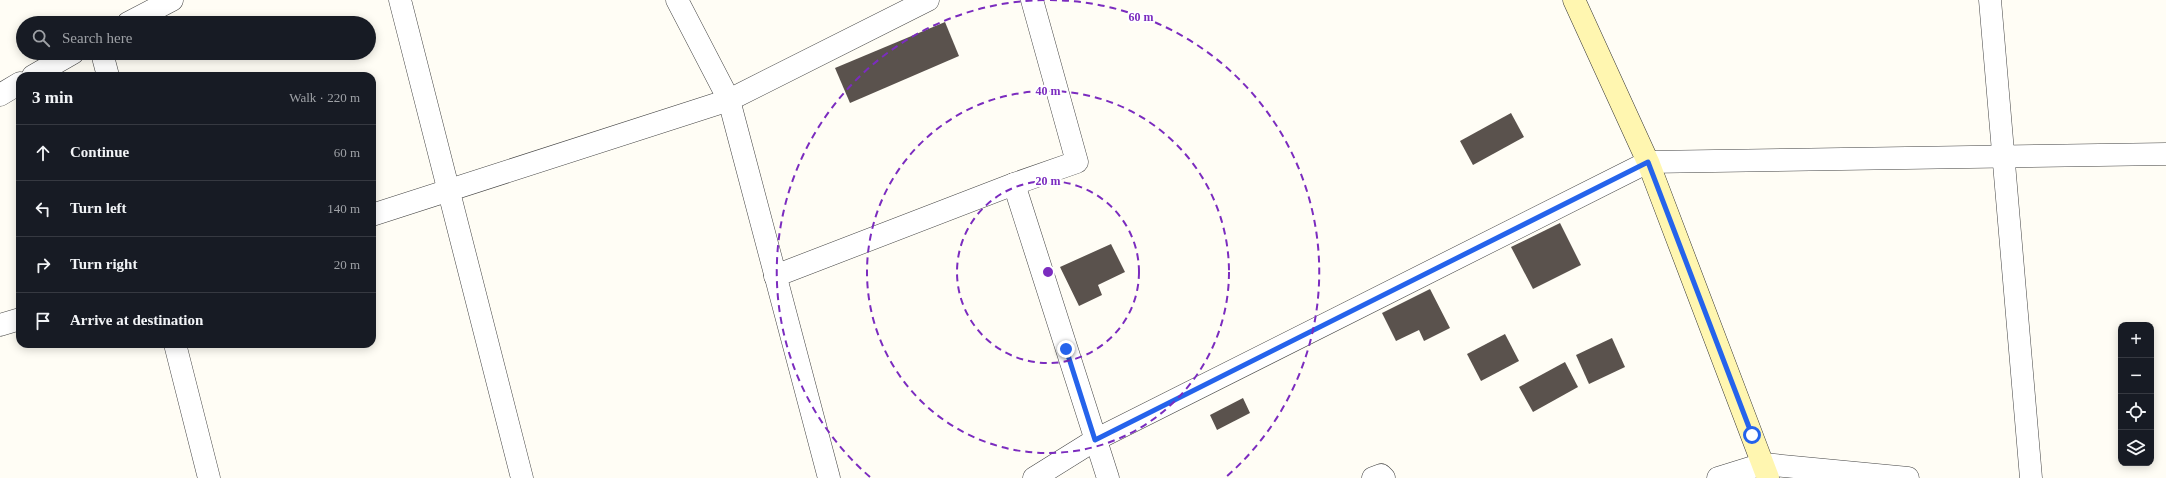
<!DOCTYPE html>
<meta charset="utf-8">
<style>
:root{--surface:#171b24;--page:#20242c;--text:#f1f3f6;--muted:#9ea1a6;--line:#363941}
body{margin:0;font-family:Georgia,serif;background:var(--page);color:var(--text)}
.controls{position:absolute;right:12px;bottom:12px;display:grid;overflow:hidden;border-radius:8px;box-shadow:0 2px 10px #0003}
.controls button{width:36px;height:36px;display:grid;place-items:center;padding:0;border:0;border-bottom:1px solid var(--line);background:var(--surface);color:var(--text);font:20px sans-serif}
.stop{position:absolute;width:12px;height:12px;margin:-9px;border:3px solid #2563eb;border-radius:50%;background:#fff}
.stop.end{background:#2563eb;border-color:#fff;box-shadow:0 1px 4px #0008}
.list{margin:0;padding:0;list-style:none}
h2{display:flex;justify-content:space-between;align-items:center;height:52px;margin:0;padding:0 16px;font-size:17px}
h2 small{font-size:13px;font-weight:400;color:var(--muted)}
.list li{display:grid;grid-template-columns:26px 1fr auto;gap:12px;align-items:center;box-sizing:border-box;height:56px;padding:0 16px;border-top:1px solid var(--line)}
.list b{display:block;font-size:15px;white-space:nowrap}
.list em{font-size:13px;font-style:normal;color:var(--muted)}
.icon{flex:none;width:22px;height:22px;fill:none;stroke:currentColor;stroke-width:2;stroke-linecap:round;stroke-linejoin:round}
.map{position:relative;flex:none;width:2166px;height:478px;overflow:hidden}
.search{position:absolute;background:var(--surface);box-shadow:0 2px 10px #0003;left:16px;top:16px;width:360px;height:44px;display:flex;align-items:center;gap:10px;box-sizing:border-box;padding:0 14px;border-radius:22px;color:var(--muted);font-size:15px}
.panel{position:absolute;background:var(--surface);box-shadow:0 2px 10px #0003;left:16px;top:72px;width:360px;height:276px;border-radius:12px}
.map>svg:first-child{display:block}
</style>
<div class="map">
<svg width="2166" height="478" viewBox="0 0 2166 478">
<rect width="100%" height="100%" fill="#fffdf5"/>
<g fill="#5a524d">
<polygon points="945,22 959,56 850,103 835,68"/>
<polygon points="1511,113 1524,137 1473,165 1460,141"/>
<polygon points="1560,223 1581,265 1533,289 1511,247"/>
<polygon points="1111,244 1125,272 1098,285 1102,295 1079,306 1060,267"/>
<polygon points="1430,289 1450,328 1424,341 1419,330 1396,341 1382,313"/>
<polygon points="1505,334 1519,361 1481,381 1467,354"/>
<polygon points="1612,338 1625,367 1589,384 1576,355"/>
<polygon points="1565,362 1578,387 1533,412 1519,387"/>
<polygon points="1243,398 1250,413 1217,430 1210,415"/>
</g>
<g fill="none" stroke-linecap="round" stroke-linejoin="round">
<defs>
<g id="street">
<polyline points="400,0 522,478"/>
<polyline points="677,0 729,100 829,478"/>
<polyline points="1990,0 2031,478"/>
<polyline points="128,23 172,0"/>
<polyline points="102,53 108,76"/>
<polyline points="33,76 73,53"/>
<polyline points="0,95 20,83"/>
<polyline points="1014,184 1108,478"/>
<polyline points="372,215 729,100 928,0"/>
<polyline points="775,276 1014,184 1077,162 1032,0"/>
<polyline points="0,325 20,319"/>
<polyline points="175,344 209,478"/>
<polyline points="1034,478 1095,440 1648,162 2166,154"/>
<polyline points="1373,478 1381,475 1384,478"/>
<polyline points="1718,478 1763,464 1908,478"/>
</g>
<polyline id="secondary" points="1574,0 1648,162 1768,478"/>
</defs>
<use href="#street" stroke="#444" stroke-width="23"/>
<use href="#secondary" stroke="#333" stroke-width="23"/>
<use href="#street" stroke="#fff" stroke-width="22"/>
<use href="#secondary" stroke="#fff6b0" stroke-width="22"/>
</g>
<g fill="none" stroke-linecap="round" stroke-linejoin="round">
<polyline stroke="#2563eb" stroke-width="5" points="1066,349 1095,440 1648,162 1752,435"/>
</g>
<g fill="none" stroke="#7b2cbf" stroke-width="2" stroke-dasharray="7 5">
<circle cx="1048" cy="272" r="91"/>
<circle cx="1048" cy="272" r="181"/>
<path d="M870 477A272 272 0 0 1 1046 0M1050 0A272 272 0 0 1 1226 477"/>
</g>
<circle cx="1048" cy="272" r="6" fill="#7b2cbf" stroke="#fff" stroke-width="2"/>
<g font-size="12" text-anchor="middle" font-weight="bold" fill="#7b2cbf" stroke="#fff" stroke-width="4" stroke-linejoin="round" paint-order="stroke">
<text x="1141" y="21">60 m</text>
<text x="1048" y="95">40 m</text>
<text x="1048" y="185">20 m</text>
</g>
</svg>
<div class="controls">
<button>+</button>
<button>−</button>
<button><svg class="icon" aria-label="locate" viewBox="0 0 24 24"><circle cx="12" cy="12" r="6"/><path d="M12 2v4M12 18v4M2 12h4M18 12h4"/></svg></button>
<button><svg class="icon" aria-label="layers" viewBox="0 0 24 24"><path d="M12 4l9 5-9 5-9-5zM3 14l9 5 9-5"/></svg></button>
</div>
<div class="stop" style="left:1752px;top:435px"></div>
<div class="stop end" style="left:1066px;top:349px"></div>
<div class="search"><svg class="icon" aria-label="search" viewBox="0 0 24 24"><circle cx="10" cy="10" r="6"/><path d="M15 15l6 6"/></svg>Search here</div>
<section class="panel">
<h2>3 min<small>Walk · 220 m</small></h2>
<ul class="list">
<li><svg class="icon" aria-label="ahead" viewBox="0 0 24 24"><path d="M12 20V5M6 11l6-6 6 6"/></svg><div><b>Continue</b></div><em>60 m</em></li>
<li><svg class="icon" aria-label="left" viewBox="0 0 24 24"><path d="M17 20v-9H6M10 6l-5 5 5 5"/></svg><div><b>Turn left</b></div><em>140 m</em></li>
<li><svg class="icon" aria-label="right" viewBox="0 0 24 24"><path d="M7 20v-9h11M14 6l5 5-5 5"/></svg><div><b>Turn right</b></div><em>20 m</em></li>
<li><svg class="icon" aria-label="arrive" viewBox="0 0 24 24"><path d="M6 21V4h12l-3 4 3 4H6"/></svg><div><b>Arrive at destination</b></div></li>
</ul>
</section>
</div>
